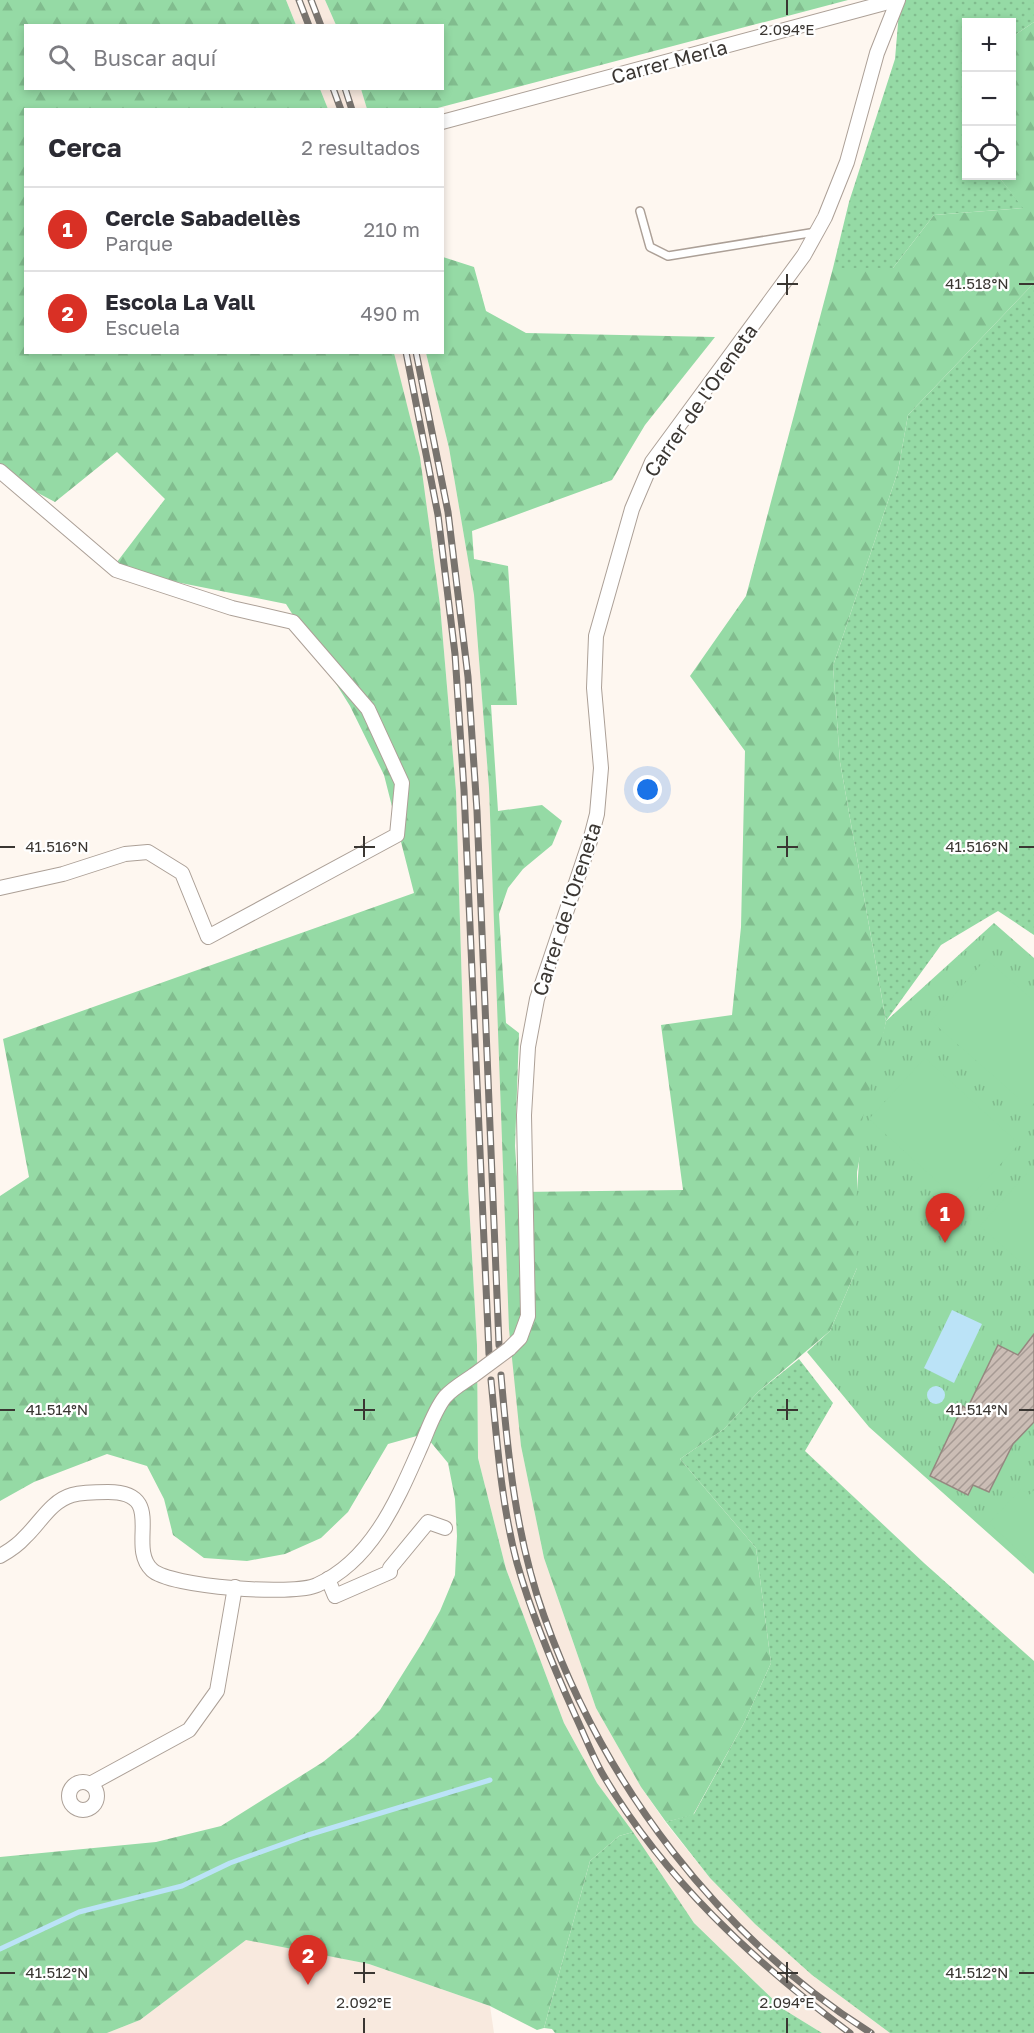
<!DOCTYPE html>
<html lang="es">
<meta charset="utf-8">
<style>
:root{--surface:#fff;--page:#f7f7f7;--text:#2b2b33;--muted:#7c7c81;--line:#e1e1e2;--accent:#d93025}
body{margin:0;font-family:"Golos Text",sans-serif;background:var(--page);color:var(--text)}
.controls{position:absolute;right:18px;top:18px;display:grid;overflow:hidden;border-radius:0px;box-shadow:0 3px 9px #0003}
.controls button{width:54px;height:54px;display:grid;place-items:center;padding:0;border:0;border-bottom:2px solid var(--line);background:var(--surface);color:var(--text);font:30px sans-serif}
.you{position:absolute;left:648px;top:790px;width:21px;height:21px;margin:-15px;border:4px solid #fff;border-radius:50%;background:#1a73e8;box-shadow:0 0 0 9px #1a73e833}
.badge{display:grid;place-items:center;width:39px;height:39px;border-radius:50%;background:var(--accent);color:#fff;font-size:20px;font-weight:700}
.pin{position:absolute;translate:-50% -50px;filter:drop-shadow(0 2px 3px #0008)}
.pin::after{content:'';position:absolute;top:32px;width:21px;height:18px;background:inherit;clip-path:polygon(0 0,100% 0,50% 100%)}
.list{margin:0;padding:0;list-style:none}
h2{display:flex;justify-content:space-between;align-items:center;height:78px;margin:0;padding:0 24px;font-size:26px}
h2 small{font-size:20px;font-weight:400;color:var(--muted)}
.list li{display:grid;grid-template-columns:39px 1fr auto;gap:18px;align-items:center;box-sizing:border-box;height:84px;padding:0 24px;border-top:2px solid var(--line)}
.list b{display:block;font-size:22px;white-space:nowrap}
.list p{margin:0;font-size:20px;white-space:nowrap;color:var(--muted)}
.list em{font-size:20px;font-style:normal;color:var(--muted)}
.icon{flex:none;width:33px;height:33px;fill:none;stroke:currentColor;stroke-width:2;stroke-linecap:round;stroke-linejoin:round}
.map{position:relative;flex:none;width:1034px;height:2033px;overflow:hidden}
.search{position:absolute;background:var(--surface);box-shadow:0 3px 9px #0003;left:24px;top:24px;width:420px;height:66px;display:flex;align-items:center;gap:15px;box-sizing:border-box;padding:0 21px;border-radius:0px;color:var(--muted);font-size:22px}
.panel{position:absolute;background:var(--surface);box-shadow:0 3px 9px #0003;left:24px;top:108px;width:420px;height:246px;border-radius:0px}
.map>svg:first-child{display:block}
</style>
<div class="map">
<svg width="1034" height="2033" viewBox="0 0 1034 2033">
<defs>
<pattern id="grass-dots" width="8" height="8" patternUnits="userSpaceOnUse" patternTransform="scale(1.5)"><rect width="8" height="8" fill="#95daa5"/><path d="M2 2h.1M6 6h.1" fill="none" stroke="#81bc8e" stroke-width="1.8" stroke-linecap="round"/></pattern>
<pattern id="forest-firs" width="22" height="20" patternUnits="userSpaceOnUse" patternTransform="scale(1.5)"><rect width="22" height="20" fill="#95daa5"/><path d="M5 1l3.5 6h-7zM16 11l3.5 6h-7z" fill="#81bc8e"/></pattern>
<pattern id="park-tufts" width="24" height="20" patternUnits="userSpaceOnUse" patternTransform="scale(1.5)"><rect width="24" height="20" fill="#95daa5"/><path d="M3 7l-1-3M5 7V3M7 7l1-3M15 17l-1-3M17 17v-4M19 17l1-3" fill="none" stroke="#81bc8e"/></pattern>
<pattern id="building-hatch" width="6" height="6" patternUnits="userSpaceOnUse" patternTransform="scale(1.5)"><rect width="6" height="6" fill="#cbbdb5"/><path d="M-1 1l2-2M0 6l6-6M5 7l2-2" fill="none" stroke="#a69a94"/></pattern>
</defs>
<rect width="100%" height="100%" fill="#fef7f0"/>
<g fill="#f8e9de">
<polygon points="286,0 325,0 336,25 296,25"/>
<polygon points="320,89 361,89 367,109 328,109"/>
<polygon points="394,353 426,353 449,448 474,595 489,788 505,1184 521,1446 544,1558 596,1708 641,1787 668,1826 710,1878 755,1924 812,1975 890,2033 822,2033 783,2009 694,1923 597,1783 564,1723 506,1569 478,1458 477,1345 468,1185 456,791 440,605"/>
<polygon points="246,1939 369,1964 490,2006 494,2033 107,2033 140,2020"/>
</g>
<g fill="url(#grass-dots)">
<polygon points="900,0 1034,0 1034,22 1012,37 1012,22 966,22 966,176 998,176 1024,208 934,215 893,268 833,268 849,202 895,59"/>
<polygon points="1034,283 1034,935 998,911 941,945 886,1021 840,762 833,666 898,471 908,415"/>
<polygon points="799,1359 833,1403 805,1451 924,1563 1034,1661 1034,2033 890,2033 812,1975 755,1924 710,1878 666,1822 694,1814 744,1723 771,1663 756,1548 680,1459 724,1429 758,1392"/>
<polygon points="633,1832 694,1923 783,2009 822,2033 555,2033 552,2029 544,2028 590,1861 619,1836"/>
</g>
<g fill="url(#forest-firs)">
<polygon points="0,0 286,0 296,25 26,26 26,88 320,89 328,109 26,110 26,352 394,353 420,457 440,605 456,791 468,1185 477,1345 478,1458 506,1569 564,1723 597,1783 633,1832 619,1836 590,1861 544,2028 537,2030 490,2006 369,1964 246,1940 140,2020 107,2033 0,2033 0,1857 156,1842 221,1826 323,1762 354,1737 380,1710 422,1643 440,1611 455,1575 457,1536 455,1499 448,1463 424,1434 388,1444 348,1512 321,1538 285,1554 247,1561 204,1558 173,1535 164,1499 147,1466 107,1454 34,1482 0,1501 0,1196 29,1177 3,1039 414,893 384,775 350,706 286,604 116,570 117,562 165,499 117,452 55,502 0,473"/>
<polygon points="325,0 848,0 430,110 367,109 361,89 442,88 442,26 336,25"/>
<polygon points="1034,22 1034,283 908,415 898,471 833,666 840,762 886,1021 857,1172 857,1268 830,1331 758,1392 724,1429 680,1459 756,1548 771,1663 744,1723 693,1815 666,1822 641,1787 596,1708 544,1558 521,1446 509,1329 489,788 474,595 449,448 426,353 442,352 443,257 474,267 486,311 526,333 715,337 645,425 612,480 472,531 474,559 508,566 517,705 491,705 498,811 542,805 562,821 552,845 523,869 508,888 499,914 506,1023 519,1033 515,1146 518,1192 683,1190 661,1025 732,1015 741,927 745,751 690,676 746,596 833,268 893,268 934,215 1023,208 998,176 1012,176 1012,37"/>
</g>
<polygon fill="url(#park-tufts)" points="994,923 1034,958 1034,1574 869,1427 807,1352 830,1331 857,1268 855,1218 862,1121 886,1021"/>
<g fill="#95daa5">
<polygon points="986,959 1034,1001 1034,1103 1030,1108 931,1021"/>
<polygon points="925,1058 1019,1144 963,1205 869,1119"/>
<polygon points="1027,1173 1034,1179 1034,1274 980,1226"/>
<polygon points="1021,1489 1029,1495 1034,1490 1034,1565 989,1523"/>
</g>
<g fill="#bbe3f7">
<polygon points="952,1310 982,1324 954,1383 924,1368"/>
<circle cx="936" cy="1395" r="9"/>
</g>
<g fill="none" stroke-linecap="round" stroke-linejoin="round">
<polyline stroke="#bbe3f7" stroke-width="5" points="0,1949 79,1912 182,1886 230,1863 308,1835 490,1780"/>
</g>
<polygon fill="url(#building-hatch)" stroke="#958880" stroke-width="1.5" points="1034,1334 1034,1422 1013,1444 989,1492 973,1485 968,1495 930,1476 963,1406 967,1409 998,1345 1018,1355"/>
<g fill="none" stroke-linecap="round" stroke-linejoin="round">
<defs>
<polyline id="lane" points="640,211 650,247 668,256 816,232"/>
<g id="street">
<polyline points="442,122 896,0"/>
<polyline points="0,471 116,570 232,608 293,622 368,709 402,783 397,835 208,937 182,873 148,852 125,854 63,874 0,888"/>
<polyline points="509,1349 520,1338 528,1316 524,1115 528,1047 537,999 590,841 597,814 601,768 594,688 596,636 632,509 652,462 804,255 825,217 847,162 877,53 898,0"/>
<path d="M0,1556C9,1551 18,1545 25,1537C40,1523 51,1501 72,1495C83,1492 96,1492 108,1492C168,1492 126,1546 152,1570C170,1587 294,1596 317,1585C373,1560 398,1498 421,1446C428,1430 434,1411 445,1397C453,1388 464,1382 474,1375"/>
<polyline points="328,1579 335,1596 390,1572 390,1568 428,1522 445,1528"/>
<circle cx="83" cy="1796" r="14"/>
<polyline points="90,1784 189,1730 217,1691 235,1587"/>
</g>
</defs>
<use href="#lane" stroke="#aca097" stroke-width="10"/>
<use href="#street" stroke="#aca097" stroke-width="16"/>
<use href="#lane" stroke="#fff" stroke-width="7"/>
<use href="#street" stroke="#fff" stroke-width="14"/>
<defs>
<g id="rail">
<polyline points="299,0 309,26"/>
<polyline points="311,0 321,26"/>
<polyline points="333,88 341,110"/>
<polyline points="345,88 352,110"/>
<polyline points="406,352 438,515 455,654 464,790 489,1354"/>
<polyline points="416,352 448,512 468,677 477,811 499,1345"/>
<path d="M501,1375C508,1457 516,1538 544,1616C604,1785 718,1936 871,2033"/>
<path d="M491,1380C497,1441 501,1503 517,1563C532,1616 553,1666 575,1715C584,1734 592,1755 602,1773C663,1878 754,1962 850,2033"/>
</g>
</defs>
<use href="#rail" stroke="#78736e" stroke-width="7"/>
<use href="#rail" stroke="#fff" stroke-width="4.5" stroke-dasharray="14" stroke-linecap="butt"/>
<defs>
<polyline id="street-bridge" points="474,1375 509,1349"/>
</defs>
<use href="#street-bridge" stroke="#aca097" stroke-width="16" stroke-linecap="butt"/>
<use href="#street-bridge" stroke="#fff" stroke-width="14"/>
</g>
<path fill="none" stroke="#3a3632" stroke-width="2" d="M787,0V15M787,274V295M777,284H798M1019,284H1034M364,836V857M787,836V857M0,847H15M354,847H375M777,847H798M1019,847H1034M364,1399V1420M787,1399V1420M0,1410H15M354,1410H375M777,1410H798M1019,1410H1034M364,1962V1983M787,1962V1983M0,1973H15M354,1973H375M777,1973H798M1019,1973H1034M364,2018V2033M787,2018V2033"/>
<g text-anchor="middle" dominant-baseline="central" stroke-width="4.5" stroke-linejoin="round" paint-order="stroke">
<g font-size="20" fill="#3a3632" stroke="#fff">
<text transform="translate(669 61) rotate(-15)">Carrer Merla</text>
<text transform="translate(700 400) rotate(-55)">Carrer de l'Oreneta</text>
<text transform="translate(566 909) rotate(-72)">Carrer de l'Oreneta</text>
</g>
</g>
<g font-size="15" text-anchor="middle" fill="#3a3632" stroke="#fff" stroke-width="4.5" stroke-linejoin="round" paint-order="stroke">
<text x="787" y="35">2.094°E</text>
<text x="977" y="289">41.518°N</text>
<text x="57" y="852">41.516°N</text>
<text x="977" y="852">41.516°N</text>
<text x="57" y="1415">41.514°N</text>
<text x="977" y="1415">41.514°N</text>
<text x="57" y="1978">41.512°N</text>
<text x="977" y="1978">41.512°N</text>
<text x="364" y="2008">2.092°E</text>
<text x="787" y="2008">2.094°E</text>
</g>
</svg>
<div class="controls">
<button>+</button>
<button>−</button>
<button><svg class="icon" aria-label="locate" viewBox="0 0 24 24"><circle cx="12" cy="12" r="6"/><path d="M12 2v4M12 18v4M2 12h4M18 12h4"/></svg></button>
</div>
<div class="you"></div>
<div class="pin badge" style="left:945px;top:1243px">1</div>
<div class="pin badge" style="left:308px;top:1985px">2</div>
<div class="search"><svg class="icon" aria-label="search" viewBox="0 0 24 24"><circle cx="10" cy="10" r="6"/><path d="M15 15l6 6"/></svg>Buscar aquí</div>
<section class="panel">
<h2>Cerca<small>2 resultados</small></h2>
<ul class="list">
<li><span class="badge">1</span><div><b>Cercle Sabadellès</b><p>Parque</p></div><em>210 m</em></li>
<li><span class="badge">2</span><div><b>Escola La Vall</b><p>Escuela</p></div><em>490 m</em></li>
</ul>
</section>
</div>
